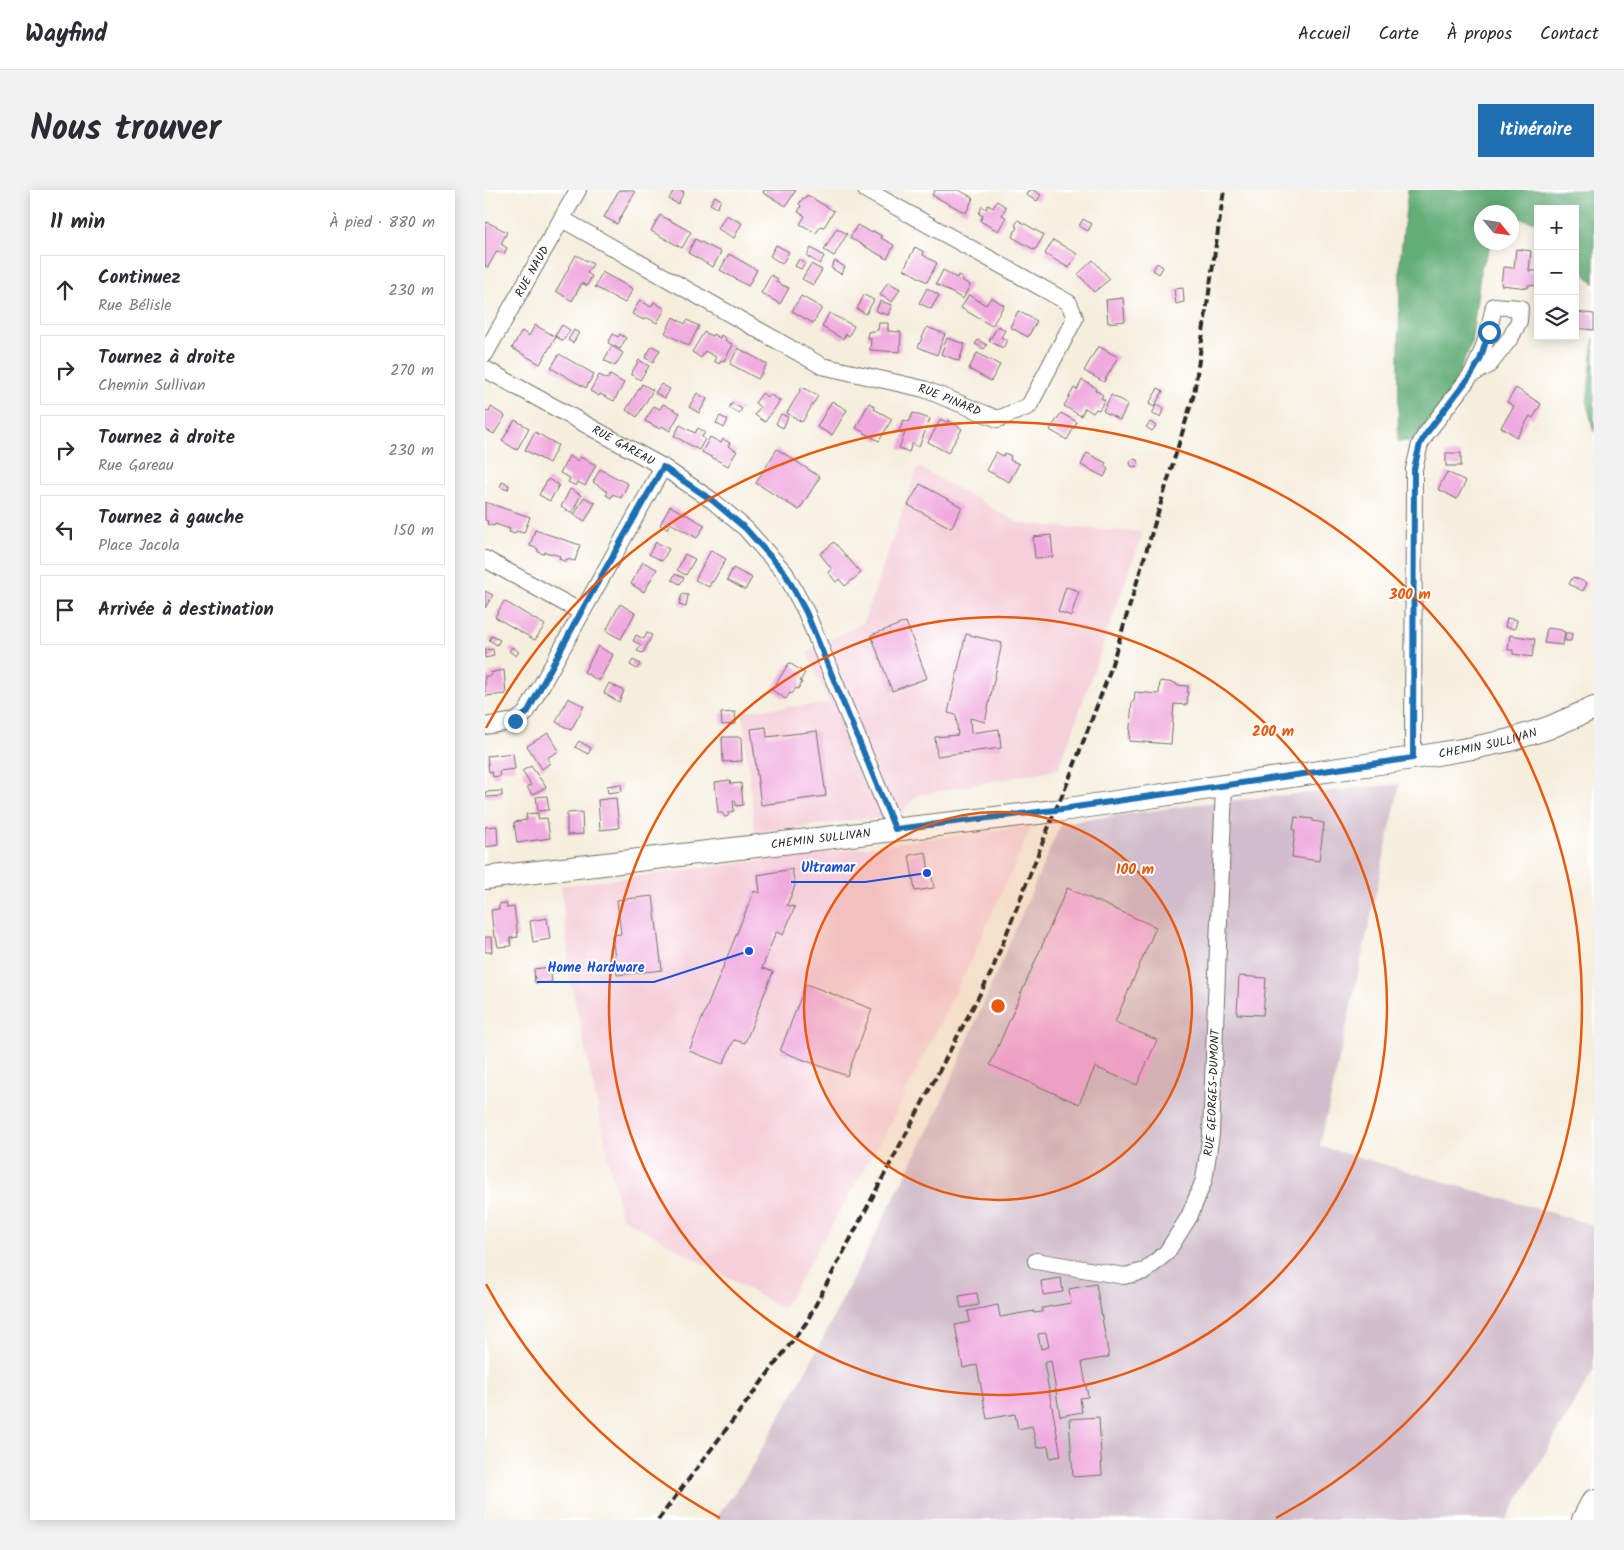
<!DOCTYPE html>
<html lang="fr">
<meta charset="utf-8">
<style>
:root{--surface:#fff;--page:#f2f2f3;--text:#2b2b33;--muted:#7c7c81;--line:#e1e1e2;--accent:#1f6fb2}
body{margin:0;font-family:Kalam,sans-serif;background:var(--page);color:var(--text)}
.controls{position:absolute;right:15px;top:15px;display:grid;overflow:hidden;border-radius:0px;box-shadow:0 2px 12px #0003}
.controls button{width:45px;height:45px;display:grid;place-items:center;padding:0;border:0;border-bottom:1px solid var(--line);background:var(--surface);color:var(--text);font:25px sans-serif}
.compass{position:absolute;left:989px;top:15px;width:45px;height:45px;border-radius:50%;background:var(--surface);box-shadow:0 2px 12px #0003;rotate:119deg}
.stop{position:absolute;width:15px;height:15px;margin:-11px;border:4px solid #1f6fb2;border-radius:50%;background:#fff}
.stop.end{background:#1f6fb2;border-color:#fff;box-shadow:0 1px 5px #0008}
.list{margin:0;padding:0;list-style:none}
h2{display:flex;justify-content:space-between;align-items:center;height:65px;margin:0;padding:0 20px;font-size:21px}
h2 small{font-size:16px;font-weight:400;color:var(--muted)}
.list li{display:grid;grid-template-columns:32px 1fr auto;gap:15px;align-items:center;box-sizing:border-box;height:70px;margin:0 10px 10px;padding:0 10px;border:1px solid var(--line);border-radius:0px}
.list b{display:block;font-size:19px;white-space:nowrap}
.list p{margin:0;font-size:16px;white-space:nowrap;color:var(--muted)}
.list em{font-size:16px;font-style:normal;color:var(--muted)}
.icon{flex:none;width:28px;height:28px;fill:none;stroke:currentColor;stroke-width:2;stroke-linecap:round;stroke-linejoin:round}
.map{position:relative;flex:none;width:1109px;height:1330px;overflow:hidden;border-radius:0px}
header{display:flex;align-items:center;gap:30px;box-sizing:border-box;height:70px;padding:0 25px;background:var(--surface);border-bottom:1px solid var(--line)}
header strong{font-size:24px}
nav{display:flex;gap:28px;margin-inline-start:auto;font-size:18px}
.intro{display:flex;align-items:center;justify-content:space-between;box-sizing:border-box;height:120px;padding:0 30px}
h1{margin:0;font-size:35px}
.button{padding:12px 22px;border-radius:0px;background:var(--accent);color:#fff;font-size:18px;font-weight:700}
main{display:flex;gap:30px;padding:0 30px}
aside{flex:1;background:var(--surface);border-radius:0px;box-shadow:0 2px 12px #0003}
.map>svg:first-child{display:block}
</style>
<header>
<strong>Wayfind</strong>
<nav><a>Accueil</a><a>Carte</a><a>À propos</a><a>Contact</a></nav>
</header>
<div class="intro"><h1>Nous trouver</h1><a class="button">Itinéraire</a></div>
<main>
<aside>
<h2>11 min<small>À pied · 880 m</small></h2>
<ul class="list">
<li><svg class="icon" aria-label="ahead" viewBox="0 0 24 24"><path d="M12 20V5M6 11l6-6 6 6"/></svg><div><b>Continuez</b><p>Rue Bélisle</p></div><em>230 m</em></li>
<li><svg class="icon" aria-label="right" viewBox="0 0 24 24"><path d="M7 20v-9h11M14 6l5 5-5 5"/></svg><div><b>Tournez à droite</b><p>Chemin Sullivan</p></div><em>270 m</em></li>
<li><svg class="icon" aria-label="right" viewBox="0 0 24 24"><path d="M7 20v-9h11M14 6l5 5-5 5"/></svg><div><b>Tournez à droite</b><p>Rue Gareau</p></div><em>230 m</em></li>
<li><svg class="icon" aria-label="left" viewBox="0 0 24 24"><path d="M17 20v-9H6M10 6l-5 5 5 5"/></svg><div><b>Tournez à gauche</b><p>Place Jacola</p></div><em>150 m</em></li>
<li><svg class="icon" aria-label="arrive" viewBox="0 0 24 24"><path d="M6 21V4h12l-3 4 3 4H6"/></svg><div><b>Arrivée à destination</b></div></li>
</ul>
</aside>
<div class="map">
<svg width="1109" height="1330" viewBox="0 0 1109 1330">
<rect width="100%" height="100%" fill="#fff"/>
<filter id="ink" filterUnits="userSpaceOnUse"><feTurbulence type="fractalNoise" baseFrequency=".02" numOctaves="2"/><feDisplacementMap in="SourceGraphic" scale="10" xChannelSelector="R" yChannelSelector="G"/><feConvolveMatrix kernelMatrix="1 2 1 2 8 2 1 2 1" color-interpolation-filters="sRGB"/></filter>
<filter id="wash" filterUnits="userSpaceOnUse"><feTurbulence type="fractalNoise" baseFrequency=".0096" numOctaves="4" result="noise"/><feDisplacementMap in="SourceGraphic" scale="20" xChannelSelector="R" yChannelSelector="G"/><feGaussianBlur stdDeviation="1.12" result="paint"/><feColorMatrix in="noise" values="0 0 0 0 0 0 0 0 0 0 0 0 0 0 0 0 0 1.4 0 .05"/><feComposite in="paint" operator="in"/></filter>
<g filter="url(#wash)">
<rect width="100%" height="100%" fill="#f5eedd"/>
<g fill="#f5cfda">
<polygon points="433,277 536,334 658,342 574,579 433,605 414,625 270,642 257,521 344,513 322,462 378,433"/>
<polygon points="547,636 482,779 405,934 298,1119 136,1027 86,793 76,696"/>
</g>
<polygon fill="#d1bdcb" points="915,594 835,956 1109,1035 1109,1180 1021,1330 230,1330 264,1282 329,1166 452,922 576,633 730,612"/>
<g fill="#63ae77" stroke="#476c51">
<polygon points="923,0 1109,0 1109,94 1090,73 1090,19 1053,19 1053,32 1027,27 1026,22 996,22 996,52 1007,53 996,78 986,154 965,204 928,251 913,251 915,71"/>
<polygon points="1109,148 1109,242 1102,214"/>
</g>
<g id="blocks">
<g fill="#f0aadf" fill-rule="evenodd">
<polygon points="134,0 146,0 150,2 132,34 119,27"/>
<polygon points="189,0 195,0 199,2 193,14 184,9"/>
<polygon points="279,0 311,0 301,16 278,3"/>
<polygon points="450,0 474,0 488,8 481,23 447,5"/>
<polygon points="544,0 548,0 556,5 552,11 541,5"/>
<polygon points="322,5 349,21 339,37 336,36 331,43 315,34 320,26 313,22 316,16 314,14 318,8 320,9"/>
<polygon points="230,6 236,10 232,18 225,14"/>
<polygon points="512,11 521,17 517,25 521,27 513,41 495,31 498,26 494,24 497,16 501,19 503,15 508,18"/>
<polygon points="175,25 206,42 197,58 166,41"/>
<polygon points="241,25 257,33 249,48 233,39"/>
<polygon points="598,29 607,34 603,41 594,36"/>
<polygon points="533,30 559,45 550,60 527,47 532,37 530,36"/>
<polygon points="2,32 22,42 16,54 22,58 19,64 12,61 3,77 0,76 0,35"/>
<polygon points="372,35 387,43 388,41 397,46 396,48 409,55 402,69 365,48"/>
<polygon points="352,38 362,44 349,66 339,60"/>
<polygon points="210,49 236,62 228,77 203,63"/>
<polygon points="568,50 592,64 584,78 560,64"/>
<polygon points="291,55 304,62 297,74 285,66"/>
<polygon points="430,57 439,62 438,65 452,73 442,92 419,79"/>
<polygon points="326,58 339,66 335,74 322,66"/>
<polygon points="1031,59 1046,61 1044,81 1053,81 1053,96 1043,95 1043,98 1016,95 1018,77 1029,78"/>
<polygon points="244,64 272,80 263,96 235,80"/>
<polygon points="91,65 108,74 102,83 107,86 102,96 97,93 87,111 71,101"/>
<polygon points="314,69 320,73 316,79 310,76"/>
<polygon points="608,70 625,89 609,102 593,84"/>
<polygon points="350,71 360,77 356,84 346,78"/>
<polygon points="672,73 678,77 674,84 668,80"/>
<polygon points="326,74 337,80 328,95 317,89"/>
<polygon points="458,80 472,88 473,85 477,87 476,90 485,95 478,109 451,94"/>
<polygon points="117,82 148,99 140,113 110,97"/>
<polygon points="286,85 293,89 291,92 304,98 295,114 276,103"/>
<polygon points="403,92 415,99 407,112 395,105"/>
<polygon points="442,98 454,105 446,119 434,113"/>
<polygon points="698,98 699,112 691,114 689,99"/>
<polygon points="379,105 389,110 381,124 372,119"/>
<polygon points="484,105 501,115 506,107 519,115 507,136 476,118"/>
<polygon points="316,106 337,118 328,133 307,121"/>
<polygon points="638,108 640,131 623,133 621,110"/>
<polygon points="155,110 166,117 169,112 180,119 172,133 161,127 159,130 147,124"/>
<polygon points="395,111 407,115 403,125 391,121"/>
<polygon points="533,121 552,131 543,147 525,137"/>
<polygon points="1090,122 1109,124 1109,140 1090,138"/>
<polygon points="344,123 369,136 364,146 361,144 358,149 337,137"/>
<polygon points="188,127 200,134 202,130 214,136 204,156 180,143"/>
<polygon points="394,133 403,133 403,141 416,142 415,162 385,160 386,148 382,148 383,142 393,140"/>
<polygon points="50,135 71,147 55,174 27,158 37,141 44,146"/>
<polygon points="77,135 85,140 78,151 70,146"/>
<polygon points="513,136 520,140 516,147 522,150 518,158 504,151"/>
<polygon points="442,137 460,144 452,165 433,157"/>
<polygon points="89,140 94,143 88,153 83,150"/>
<polygon points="219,142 227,146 228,144 235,148 236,145 241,148 240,150 248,155 239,171 236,170 234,174 229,171 231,167 220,161 216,168 207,162"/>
<polygon points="128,144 133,147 135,144 141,148 135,159 123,153"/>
<polygon points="462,148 480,154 474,171 456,164"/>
<polygon points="493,150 502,155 499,159 490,154"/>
<polygon points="127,156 138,163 130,176 119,170"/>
<polygon points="167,156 175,160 168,172 160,168"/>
<polygon points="613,156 633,167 619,192 599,181"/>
<polygon points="253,158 282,174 273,189 245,174"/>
<polygon points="492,163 515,175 506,191 484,179"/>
<polygon points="74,164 109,184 101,198 66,178"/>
<polygon points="154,170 164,176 155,190 146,184"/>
<polygon points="114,185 123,189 125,185 139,193 129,211 115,204 114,206 105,201"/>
<polygon points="597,190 611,198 610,200 618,205 616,208 620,210 614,220 611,219 608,223 600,218 596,226 579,216 589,198 592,200"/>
<polygon points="157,194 168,200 152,227 141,220"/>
<polygon points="176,194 185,199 180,208 170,203"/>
<polygon points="317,197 333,206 317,232 302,223"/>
<polygon points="673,198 678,201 669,217 664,214"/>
<polygon points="1031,198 1056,214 1048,228 1045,226 1032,247 1016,237 1029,216 1022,212"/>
<polygon points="212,203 222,209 214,223 204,217"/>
<polygon points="277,203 282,207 284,204 295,211 280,232 270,225 275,217 270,213"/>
<polygon points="626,205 643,214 635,230 618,221"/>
<polygon points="347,211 362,220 347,245 332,237"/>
<polygon points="247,213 257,219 254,223 244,218"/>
<polygon points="384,213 390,216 389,219 407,229 394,251 371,238"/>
<polygon points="178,214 195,223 185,241 177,236 175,239 160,231 169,216 175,219"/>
<polygon points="672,214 679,218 675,227 667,224"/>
<polygon points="6,217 20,226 9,244 0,239 0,220 4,222"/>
<polygon points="428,223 445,229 434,257 427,254 424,262 414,258 420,243 414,241 419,230 424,232"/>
<polygon points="576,223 592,232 582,250 565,240"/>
<polygon points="296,224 303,227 298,238 291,234"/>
<polygon points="235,226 243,230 239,238 231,233"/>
<polygon points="456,229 462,233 463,230 477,239 463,263 443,252"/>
<polygon points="30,230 44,238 32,260 17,251"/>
<polygon points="665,232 671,236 667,241 661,237"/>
<polygon points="195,235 210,243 213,238 220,242 217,247 220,249 214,260 189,246"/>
<polygon points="50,242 73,255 64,273 40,260"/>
<polygon points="225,247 236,253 238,249 245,253 243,256 252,261 243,276 217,262"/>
<polygon points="292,259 335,287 314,320 271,293"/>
<polygon points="511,262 518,266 520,263 526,266 525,270 534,274 524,292 501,280"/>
<polygon points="602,263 621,273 619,276 623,279 619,287 596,275"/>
<rect x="961" y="263" width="15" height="13"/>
<polygon points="84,266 93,271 95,267 111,275 100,296 93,292 91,296 83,292 85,288 75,283"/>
<circle cx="649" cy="273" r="4"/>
<polygon points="115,279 143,294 136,308 128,304 126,308 121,305 123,302 108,292"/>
<polygon points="962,282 981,291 972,309 953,299"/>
<polygon points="63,289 74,295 65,311 54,305"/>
<polygon points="17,292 24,295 23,300 15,297"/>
<polygon points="435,294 477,317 466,338 423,315"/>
<polygon points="85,299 96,305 87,323 76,317"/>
<polygon points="99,307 110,313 100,331 89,325"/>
<polygon points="0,312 45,327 39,343 31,341 30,344 24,342 25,339 10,334 9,336 2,334 3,331 0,330"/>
<polygon points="185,316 220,335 212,348 185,333 182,339 175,335"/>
<polygon points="50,340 95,355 90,371 81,369 81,372 74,369 75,366 60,362 59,364 53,362 53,359 45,356"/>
<polygon points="566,345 568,367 550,368 548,347"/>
<polygon points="171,352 184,359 177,371 164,364"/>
<polygon points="349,352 376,383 360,396 354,389 351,392 343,382 347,379 335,364"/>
<polygon points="226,360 241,369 228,392 227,391 224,397 210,390"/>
<polygon points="200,364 210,369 201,385 192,380"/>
<polygon points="158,372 172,379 159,402 146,394"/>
<polygon points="248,378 267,388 260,400 242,390"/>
<polygon points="190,384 199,388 195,394 187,390"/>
<polygon points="1088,387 1102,393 1098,401 1084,394"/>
<polygon points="581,397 594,401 586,426 573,421"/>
<polygon points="0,401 8,405 0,418"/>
<polygon points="197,404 203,405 201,417 194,415"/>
<polygon points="19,411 60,435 50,450 10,427"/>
<polygon points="135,414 150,423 136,449 121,441"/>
<polygon points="1022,428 1032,430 1030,439 1020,437"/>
<polygon points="421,432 442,488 407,501 386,445"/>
<polygon points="1062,438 1077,440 1077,441 1080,442 1078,455 1059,453"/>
<polygon points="162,443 167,445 158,463 152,461 156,455 148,451 151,445 159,449"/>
<polygon points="1080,443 1087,443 1086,451 1080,451"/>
<polygon points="481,444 517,453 500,532 485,528 486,543 514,539 516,558 452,566 450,547 473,545 471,525 463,523"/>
<polygon points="1025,445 1050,449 1047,467 1028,464 1028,460 1023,460"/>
<polygon points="7,446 15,450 12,455 4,450"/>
<polygon points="113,456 128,465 114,491 99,482"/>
<polygon points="27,457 34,462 31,466 24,461"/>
<polygon points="8,459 9,466 0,468 0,460"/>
<polygon points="148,470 155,474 152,479 145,475"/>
<polygon points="304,473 320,483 315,491 317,492 313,499 311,498 307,504 305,503 301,509 287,500"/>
<polygon points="19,480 21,504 0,506 0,486 6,486 5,482 8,483 8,482"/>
<polygon points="675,491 691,493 691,495 703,496 702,515 689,514 686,554 644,551 647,511 649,511 650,502 674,504"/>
<polygon points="124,493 139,501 134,512 119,503"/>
<polygon points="83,508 99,516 86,540 71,532"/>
<polygon points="250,522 251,534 237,535 236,523"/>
<polygon points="281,537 282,547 332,541 341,606 276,615 266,539"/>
<polygon points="63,543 74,561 62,568 65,573 57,579 42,556"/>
<polygon points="237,547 256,547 257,571 238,572"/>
<polygon points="94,551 106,558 103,564 90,557"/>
<polygon points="28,563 30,579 14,581 15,586 8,587 7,581 4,582 2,566"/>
<polygon points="46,576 61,597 47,605 42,597 46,595 37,581"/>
<polygon points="245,590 246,594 256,593 258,615 251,616 250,610 248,610 249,621 244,622 243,626 240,627 237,623 233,623 230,592"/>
<polygon points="136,594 137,601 123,603 122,596"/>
<polygon points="17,601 17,606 1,607 0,602"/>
<polygon points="62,606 64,620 53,621 51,607"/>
<polygon points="131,608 134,638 115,640 113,610"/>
<polygon points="97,622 98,644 82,645 82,623"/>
<polygon points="53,623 53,629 62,628 65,648 32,653 29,632 42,630 41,624"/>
<polygon points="810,627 828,629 828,631 839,633 834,671 807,667 810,640 808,640"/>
<polygon points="12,636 13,655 0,657 0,637"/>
<polygon points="441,662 445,688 447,687 449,698 430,701 424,665"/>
<polygon points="307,679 310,696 302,715 310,717 298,745 291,742 277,778 288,782 260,853 249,850 238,874 204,861 269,701 275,703 273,685"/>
<polygon points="582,698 671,737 630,832 672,850 652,895 610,877 594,914 505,875"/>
<polygon points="168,706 177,780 132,785 127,745 136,744 132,710"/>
<polygon points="21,713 22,718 29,717 33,747 25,748 26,756 13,757 11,747 9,747 6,720 14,719 14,714"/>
<polygon points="62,728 65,749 48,752 45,731"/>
<polygon points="0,747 6,747 7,762 0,762"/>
<polygon points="65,777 67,792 50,793 49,779"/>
<polygon points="754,786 781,788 778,825 752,824"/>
<polygon points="321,794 387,819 362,886 295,861"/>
<polygon points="576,1088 578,1102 558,1105 556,1091"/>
<path d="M611,1094L624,1167L597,1172L603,1207L595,1208L597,1222L575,1226L566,1171L559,1173L576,1266L565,1268L563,1256L552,1258L547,1236L533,1239L530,1224L502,1229L492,1175L478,1178L470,1135L485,1132L483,1121L513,1115L515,1127L549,1121V1123L557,1122V1118L586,1113L584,1099ZM561,1143L564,1157L556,1159L553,1144Z"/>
<polygon points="492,1103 494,1115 476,1118 474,1106"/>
<polygon points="614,1227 617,1285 588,1287 584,1229"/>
</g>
</g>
</g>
<g filter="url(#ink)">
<use href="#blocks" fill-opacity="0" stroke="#726f69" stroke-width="1"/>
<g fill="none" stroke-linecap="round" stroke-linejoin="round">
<defs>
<g id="minor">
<path id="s1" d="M77,29L337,176L439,199L513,229L544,216L590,128L584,113L381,0"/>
<path id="s2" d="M0,164L93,0"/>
<path id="s3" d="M0,179L178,277L228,311L261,339L300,383L321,422L410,639"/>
<polyline points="0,369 96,422"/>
<polyline points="0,536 31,531 41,523 178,277"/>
<path d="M928,568L929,279L935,254L941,244L986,185L1004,175L1026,147L1034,131L1035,118L1009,116C1004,140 999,163 986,185"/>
<path id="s4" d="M551,1071L639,1086L660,1081L682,1062L704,1027L719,990L726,944L739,596"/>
</g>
<g id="secondary">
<path id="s5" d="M0,688L570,621L928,568L988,558L1025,550L1063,538L1109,518"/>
</g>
<polyline id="trunk" points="1100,1330 1109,1313"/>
</defs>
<use href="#minor" stroke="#726f69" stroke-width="18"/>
<use href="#secondary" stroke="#726f69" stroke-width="24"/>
<use href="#trunk" stroke="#726f69" stroke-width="28"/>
<use href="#minor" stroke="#fff" stroke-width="16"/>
<use href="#secondary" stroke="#fff" stroke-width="22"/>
<use href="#trunk" stroke="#fff" stroke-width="26"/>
<polyline stroke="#2b2b2b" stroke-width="4" stroke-dasharray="8 4" stroke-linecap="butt" points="173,1330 321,1133 506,783 570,621 582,594 623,487 709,204 739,0"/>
</g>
</g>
<g fill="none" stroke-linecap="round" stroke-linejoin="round" filter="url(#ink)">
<polyline stroke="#1f6fb2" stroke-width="6" points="30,531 42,523 96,422 178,277 228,311 261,339 300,383 321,422 410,639 570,620 928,568 929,279 935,254 941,244 986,185 995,170 1004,142"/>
</g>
<circle cx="513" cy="816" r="194" fill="#e8590c" fill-opacity=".12"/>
<g fill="none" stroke="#e8590c" stroke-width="2.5">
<circle cx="513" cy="816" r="194"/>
<circle cx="513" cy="816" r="389"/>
<path d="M235 1328A583 583 0 0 1 1 1094M1 538A583 583 0 1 1 791 1328"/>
</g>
<g text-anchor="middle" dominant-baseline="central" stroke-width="4" stroke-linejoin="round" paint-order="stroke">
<g font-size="12" fill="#2b2b2b" stroke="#fff">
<text stroke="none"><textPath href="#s2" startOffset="95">RUE NAUD</textPath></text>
<text stroke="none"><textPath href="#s1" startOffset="431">RUE PINARD</textPath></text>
<text stroke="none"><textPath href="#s3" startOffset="158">RUE GAREAU</textPath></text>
<text stroke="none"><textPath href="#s5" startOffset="1012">CHEMIN SULLIVAN</textPath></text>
<text stroke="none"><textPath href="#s5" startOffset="338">CHEMIN SULLIVAN</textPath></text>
<text stroke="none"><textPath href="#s4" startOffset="309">RUE GEORGES-DUMONT</textPath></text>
</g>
</g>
<circle cx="513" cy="816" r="8" fill="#e8590c" stroke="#fff" stroke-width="2.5"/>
<g font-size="15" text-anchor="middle" font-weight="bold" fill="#e8590c" stroke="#fff" stroke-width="4" stroke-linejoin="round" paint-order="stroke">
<text x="925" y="409">300 m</text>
<text x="788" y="546">200 m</text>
<text x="650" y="684">100 m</text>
</g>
<path fill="none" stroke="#1d4ed8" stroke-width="2" d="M442 683L380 692H306M264 761L169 792H52"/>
<g fill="#1d4ed8" stroke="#fff" stroke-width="2">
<circle cx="442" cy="683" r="5"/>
<circle cx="264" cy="761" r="5"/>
</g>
<g font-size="14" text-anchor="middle" font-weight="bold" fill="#1d4ed8" stroke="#fff" stroke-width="4" stroke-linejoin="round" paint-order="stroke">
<text x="343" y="682">Ultramar</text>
<text x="111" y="782">Home Hardware</text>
</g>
</svg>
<div class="controls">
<button>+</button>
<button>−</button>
<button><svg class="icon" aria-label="layers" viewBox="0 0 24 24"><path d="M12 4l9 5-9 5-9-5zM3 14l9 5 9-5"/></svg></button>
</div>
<svg class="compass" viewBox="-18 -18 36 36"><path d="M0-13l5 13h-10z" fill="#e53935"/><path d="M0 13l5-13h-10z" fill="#7c7c81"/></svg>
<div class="stop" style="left:1004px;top:142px"></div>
<div class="stop end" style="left:30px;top:531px"></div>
</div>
</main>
